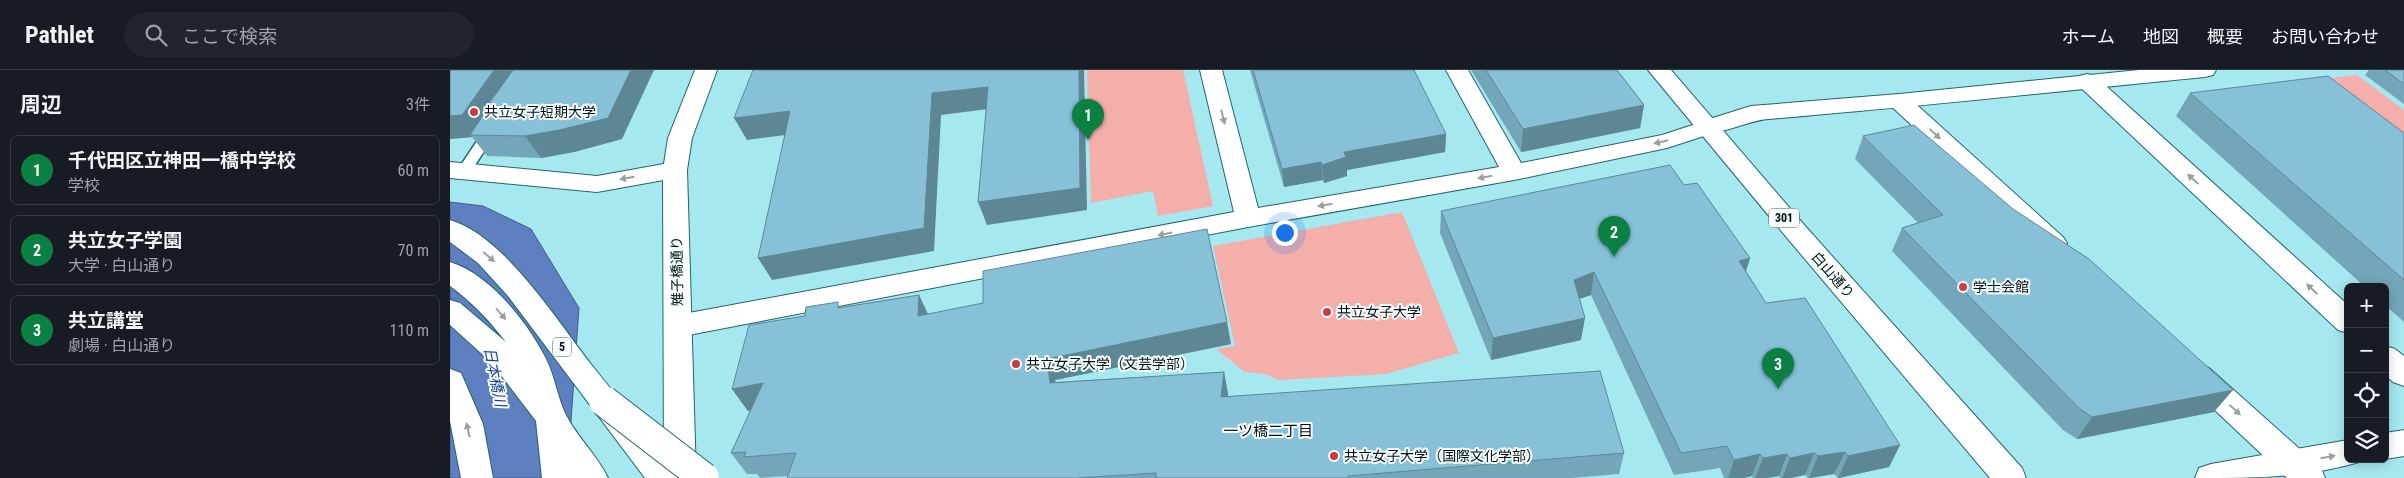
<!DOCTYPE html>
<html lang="ja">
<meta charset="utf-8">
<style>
:root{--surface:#171b24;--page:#20242c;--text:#f1f3f6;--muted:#9ea1a6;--line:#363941;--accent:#0b8043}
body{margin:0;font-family:"Roboto Condensed","Noto Sans JP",sans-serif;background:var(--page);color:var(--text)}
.controls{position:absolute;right:15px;bottom:15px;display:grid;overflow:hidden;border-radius:8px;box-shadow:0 2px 12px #0003}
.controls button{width:45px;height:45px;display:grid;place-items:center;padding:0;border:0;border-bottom:1px solid var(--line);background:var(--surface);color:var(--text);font:25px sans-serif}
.you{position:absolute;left:834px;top:162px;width:18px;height:18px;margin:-12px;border:4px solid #fff;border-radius:50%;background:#1a73e8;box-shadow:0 0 0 8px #1a73e833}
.badge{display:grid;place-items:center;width:32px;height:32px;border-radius:50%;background:var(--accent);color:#fff;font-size:16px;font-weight:700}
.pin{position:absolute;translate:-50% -41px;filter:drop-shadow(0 1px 2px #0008)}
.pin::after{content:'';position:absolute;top:26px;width:18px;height:15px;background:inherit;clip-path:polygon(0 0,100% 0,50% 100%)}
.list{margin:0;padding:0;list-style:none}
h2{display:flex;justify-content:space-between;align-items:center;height:65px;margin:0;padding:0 20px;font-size:21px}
h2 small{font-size:16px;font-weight:400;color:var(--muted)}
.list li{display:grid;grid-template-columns:32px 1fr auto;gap:15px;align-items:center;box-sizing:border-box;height:70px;margin:0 10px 10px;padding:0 10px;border:1px solid var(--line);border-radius:8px}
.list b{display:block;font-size:19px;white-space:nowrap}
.list p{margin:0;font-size:16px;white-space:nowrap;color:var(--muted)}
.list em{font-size:16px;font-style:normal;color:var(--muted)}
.icon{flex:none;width:28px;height:28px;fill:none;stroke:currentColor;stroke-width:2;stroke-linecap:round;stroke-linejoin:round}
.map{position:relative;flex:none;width:1954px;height:408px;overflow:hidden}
header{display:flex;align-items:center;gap:30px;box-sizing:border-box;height:70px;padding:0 25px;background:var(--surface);border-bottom:1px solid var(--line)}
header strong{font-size:24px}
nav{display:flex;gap:28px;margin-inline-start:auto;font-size:18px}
.search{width:350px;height:45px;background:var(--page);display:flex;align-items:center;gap:12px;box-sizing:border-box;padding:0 18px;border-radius:28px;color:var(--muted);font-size:19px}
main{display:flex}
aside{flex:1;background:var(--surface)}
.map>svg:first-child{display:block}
</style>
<header>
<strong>Pathlet</strong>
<div class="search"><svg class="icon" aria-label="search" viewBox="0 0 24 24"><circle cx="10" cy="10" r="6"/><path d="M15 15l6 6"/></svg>ここで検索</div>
<nav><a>ホーム</a><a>地図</a><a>概要</a><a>お問い合わせ</a></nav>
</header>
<main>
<aside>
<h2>周辺<small>3件</small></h2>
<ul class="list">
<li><span class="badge">1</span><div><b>千代田区立神田一橋中学校</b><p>学校</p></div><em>60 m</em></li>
<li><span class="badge">2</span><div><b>共立女子学園</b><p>大学 · 白山通り</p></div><em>70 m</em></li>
<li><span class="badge">3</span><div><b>共立講堂</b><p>劇場 · 白山通り</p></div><em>110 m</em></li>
</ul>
</aside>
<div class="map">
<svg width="1954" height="408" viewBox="0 0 1954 408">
<rect width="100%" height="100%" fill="#a5e8ef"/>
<g fill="#f5afaa">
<polygon points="637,0 733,0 763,136 708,146 703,121 641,133"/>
<polygon points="1907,5 1954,40 1954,95 1844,12"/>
<polygon points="952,142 1009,283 936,304 829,310 815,304 795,302 766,279 785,276 763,176"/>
</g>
<polygon fill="#5e7fc0" stroke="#425e8c" points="0,132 33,136 81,159 129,238 117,408 0,408"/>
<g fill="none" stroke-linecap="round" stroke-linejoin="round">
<defs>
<polygon id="service" points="42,55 49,59 19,104 9,104 7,101 37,56"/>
<g id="minor">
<polygon points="750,0 772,0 808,138 1049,97 996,0 1018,0 1071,93 1212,65 1258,50 1266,52 1270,57 1266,62 1217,78 1064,110 798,157 228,267 218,264 214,256 218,248 228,245 784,142"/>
<polygon points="1637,4 1645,6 1898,235 1898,263 1888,260 1629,16 1626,11 1629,6"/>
<polygon points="1449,24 1457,26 1613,167 1617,173 1613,179 1604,182 1595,179 1441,36 1437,31 1441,26"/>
<polygon points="0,92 147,106 225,92 234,94 237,100 234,106 225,108 147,122 0,108"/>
<polygon points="1935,276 1945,279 1954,286 1954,316 1943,312 1935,305"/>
<polygon points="1748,294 1759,298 1871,398 1875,408 1837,408 1737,314 1733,306 1737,298"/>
</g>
<g id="tertiary">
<polygon points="245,0 267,0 242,68 237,100 246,407 214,408 213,100 218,68"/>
<path d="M1689,0H1766L1763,5L1755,7C1610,21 1465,37 1319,49C1298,50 1269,67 1250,62L1246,57L1250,52L1301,36L1449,24Z"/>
<polygon points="1954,360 1954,386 1935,389 1935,363"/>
<path d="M1898,370V389H1911L1909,392C1856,408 1800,408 1745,408L1749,398L1761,394Z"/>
</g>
<polygon id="primary" points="1198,0 1221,0 1356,157 1572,398 1576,408 1540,408 1338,169"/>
<g id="motorway">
<path d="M0,150C55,166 109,254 144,298C171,332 199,365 226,398L230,408H195L58,226L28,193L0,172Z"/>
<path d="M0,192C40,204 79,254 97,291C105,308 108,329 116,345C127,367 147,385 158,408H92L86,351L51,305L32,284L0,255V230L10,233L56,272C39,250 22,232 0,216Z"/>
<polygon points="0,299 11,303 33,354 43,408 11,408 0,351"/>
</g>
</defs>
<use href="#service" stroke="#21666c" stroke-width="3"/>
<use href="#minor" stroke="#21666c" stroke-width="2"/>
<use href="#tertiary" stroke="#21666c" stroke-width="2"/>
<use href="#primary" stroke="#21666c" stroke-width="2"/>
<use href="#motorway" stroke="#21666c" stroke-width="2"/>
<use href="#service" fill="#fff" fill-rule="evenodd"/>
<use href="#minor" fill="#fff" fill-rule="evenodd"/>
<use href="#tertiary" fill="#fff" fill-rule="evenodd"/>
<use href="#primary" fill="#fff" fill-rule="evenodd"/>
<use href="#motorway" fill="#fff" fill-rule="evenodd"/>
<defs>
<polyline id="motorway-bridge" points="154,331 254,408"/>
</defs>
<use href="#motorway-bridge" stroke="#21666c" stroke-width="32" stroke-linecap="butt"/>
<use href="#motorway-bridge" stroke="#fff" stroke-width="30"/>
</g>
<g fill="#74a6b9">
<polygon points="0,0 172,69 124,82 91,88 37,86 22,67 0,69"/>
<polygon points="800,0 964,0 996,64 995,82 897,100 897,106 874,113 873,110 834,117"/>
<polygon points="1021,0 1167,0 1194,35 1190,58 1071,82"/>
<polygon points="1919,0 1954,0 1954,34 1915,5"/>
<polygon points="1740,23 1954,63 1954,252 1935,235 1935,217 1915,217 1726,46"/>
<polygon points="1413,66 1764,342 1627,369 1613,360 1442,181 1452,158 1468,153 1405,89"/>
<polygon points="1234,115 1300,188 1296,201 1316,233 1450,375 1439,397 1389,408 1388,408 1384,404 1361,408 1358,408 1355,405 1340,408 1330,408 1329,406 1317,408 1303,408 1302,406 1294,408 1274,408 1270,398 1224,405 1141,225 1129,229 1131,270 1041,290 990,163 991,141"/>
<polygon points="469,225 478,244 781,274 605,310 606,312 774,302 778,324 778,327 1174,383 1169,404 1122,408 337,408 338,406 310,408 307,404 297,404 281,383 301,340 298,341 282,319 355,246 391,237"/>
</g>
<g fill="#5e8796">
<polygon points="44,0 74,0 20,65 22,67 0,69 0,46"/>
<polygon points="181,0 204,0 172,69 124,82 91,88 75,66"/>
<polygon points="629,0 634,0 637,140 537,155 528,132"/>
<polygon points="538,17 546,38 491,45 484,181 322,210 308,188 482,23"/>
<polygon points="1194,35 1190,58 1071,82 1073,59"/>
<polygon points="340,41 351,63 297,70 284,48"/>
<polygon points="996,64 995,82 897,100 897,106 874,113 872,95 894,82"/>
<polygon points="871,92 873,110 834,117 832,99"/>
<polygon points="1300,188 1293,210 1289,191"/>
<polygon points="1144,202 1141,225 1120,232 1124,210"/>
<polygon points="469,225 479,247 468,246"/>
<polygon points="1135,248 1131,270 1041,290 1043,268"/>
<polygon points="777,252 781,274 605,310 609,334 600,313 597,289"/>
<polygon points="774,302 778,324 776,349 771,327"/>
<polygon points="313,313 328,335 298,341 282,319"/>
<polygon points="1783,320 1764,342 1627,369 1642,347"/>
<polygon points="1450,375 1439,397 1388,408 1398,386"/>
<polygon points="1395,382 1384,404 1359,408 1368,386"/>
<polygon points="1364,383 1355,405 1340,408 1332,408 1340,388"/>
<polygon points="1310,384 1302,406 1294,408 1278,408 1284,390"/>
<polygon points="1337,384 1329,406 1317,408 1305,408 1313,388"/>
</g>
<g fill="#87c1d7" stroke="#5e8796">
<polygon points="0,0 44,0 12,45 0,46"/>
<polygon points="63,0 181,0 158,48 109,60 75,66 20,65 35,42 32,43"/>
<polygon points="303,0 629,0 630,118 528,132 538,17 482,23 474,158 308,188 340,41 284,48"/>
<polygon points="803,0 964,0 996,64 894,82 896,87 872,95 871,92 832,99"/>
<polygon points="1036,0 1167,0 1194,35 1073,59"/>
<polygon points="1935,0 1954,0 1954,14"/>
<polygon points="1878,6 1954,63 1954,210 1740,23"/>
<polygon points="1464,55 1563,139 1639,189 1783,320 1642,347 1629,338 1452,158 1493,145 1413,66"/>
<polygon points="1220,95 1234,115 1247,113 1300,188 1289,191 1316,233 1355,228 1450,375 1398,386 1395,382 1368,386 1364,383 1340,388 1337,384 1313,388 1310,384 1284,390 1277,376 1231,383 1144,202 1124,210 1135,248 1043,268 991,141"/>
<polygon points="757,159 777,252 597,289 600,313 774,302 771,327 1150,301 1174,383 898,406 898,408 706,408 706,403 627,408 337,408 346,383 294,387 296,382 281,383 313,313 282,319 299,255 355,246 356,237 388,232 388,238 469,225 468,246 533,233 533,201"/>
</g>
<defs><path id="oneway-solid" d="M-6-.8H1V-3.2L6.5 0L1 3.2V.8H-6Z" transform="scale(1.25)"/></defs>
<g fill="#99a0a1">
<use href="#oneway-solid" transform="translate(773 47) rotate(76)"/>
<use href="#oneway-solid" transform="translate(1485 64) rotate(43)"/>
<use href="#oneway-solid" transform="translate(1211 72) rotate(167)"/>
<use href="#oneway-solid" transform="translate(1035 107) rotate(170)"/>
<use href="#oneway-solid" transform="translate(177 108) rotate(170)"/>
<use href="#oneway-solid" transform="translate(1743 109) rotate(-137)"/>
<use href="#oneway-solid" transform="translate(875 135) rotate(170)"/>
<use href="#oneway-solid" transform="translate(715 164) rotate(169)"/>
<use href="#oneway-solid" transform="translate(39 187) rotate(41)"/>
<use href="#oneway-solid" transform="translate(1862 219) rotate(-137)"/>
<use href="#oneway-solid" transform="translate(51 244) rotate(49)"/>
<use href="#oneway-solid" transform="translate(1785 340) rotate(43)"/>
<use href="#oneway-solid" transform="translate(18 360) rotate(-103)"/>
<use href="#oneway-solid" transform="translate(1878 387) rotate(-10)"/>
</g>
<g fill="#cb3c40" stroke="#f7fdfe" stroke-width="2">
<circle cx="24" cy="42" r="5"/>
<circle cx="1513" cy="217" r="5"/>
<circle cx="877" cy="242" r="5"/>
<circle cx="566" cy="294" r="5"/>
<circle cx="884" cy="386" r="5"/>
</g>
<g text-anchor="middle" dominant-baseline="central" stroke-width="4" stroke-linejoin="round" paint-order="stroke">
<g fill="#f7fdfe" stroke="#4a585a" stroke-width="1">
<rect x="1319" y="138.5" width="30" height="19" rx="4"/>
<rect x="103" y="267.5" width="18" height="19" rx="4"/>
</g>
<g font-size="12" font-weight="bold" fill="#001113">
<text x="1334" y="148">301</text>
<text x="112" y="277">5</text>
</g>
<g font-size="14" fill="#001113" stroke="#f7fdfe" text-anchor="start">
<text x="34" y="42">共立女子短期大学</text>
<text x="1523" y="217">学士会館</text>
<text x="887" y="242">共立女子大学</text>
<text x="576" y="294">共立女子大学（文芸学部）</text>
<text x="894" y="386">共立女子大学（国際文化学部）</text>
</g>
<g font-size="14" fill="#001113" stroke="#f7fdfe">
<text transform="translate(227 201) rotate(-91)">雉子橋通り</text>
<text transform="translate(1383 205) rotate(49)">白山通り</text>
</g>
<g font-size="15" font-style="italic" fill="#183b89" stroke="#f7fdfe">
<text transform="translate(45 307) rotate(79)">日本橋川</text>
</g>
<g font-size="15" fill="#001113" stroke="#f7fdfe">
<text x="818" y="361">一ツ橋二丁目</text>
</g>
</g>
</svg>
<div class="controls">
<button>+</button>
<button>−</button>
<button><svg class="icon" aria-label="locate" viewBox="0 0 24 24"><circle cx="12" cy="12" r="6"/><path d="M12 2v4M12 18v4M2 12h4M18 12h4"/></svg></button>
<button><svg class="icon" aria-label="layers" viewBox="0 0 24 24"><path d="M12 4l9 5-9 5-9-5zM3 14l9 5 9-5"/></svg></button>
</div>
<div class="you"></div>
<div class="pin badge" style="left:638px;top:70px">1</div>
<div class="pin badge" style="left:1164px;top:187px">2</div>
<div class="pin badge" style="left:1328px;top:319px">3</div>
</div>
</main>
